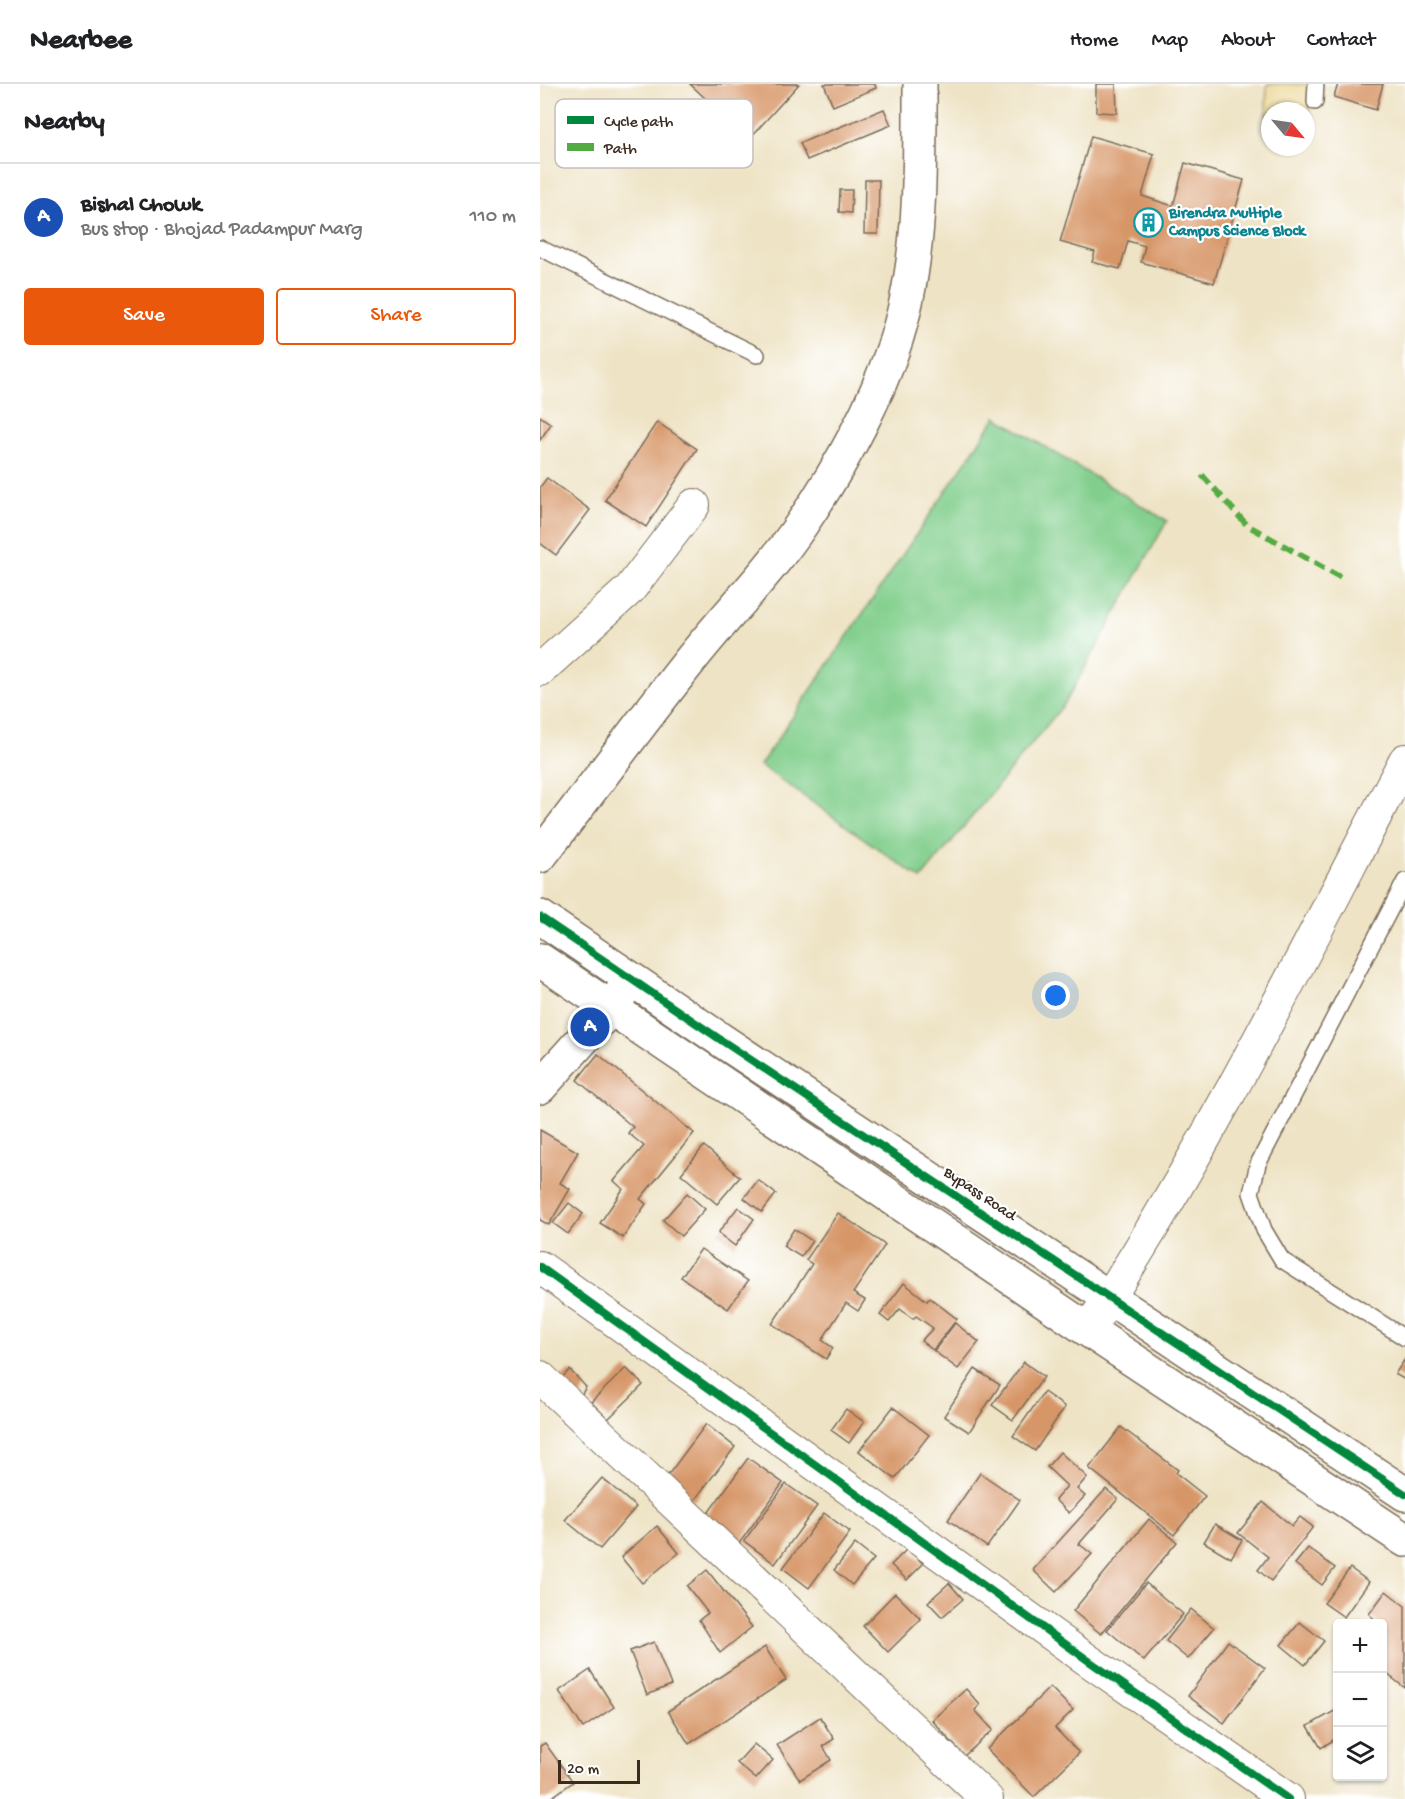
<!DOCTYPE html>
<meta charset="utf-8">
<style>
:root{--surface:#fff;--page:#f6f6f6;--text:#202124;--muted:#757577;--line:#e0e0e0;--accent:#ea580c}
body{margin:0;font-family:"Gochi Hand",sans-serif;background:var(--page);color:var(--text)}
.controls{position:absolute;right:18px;bottom:18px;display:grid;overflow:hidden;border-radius:6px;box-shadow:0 2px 4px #0004}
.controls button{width:54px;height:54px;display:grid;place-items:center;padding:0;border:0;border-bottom:2px solid var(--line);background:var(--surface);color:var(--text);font:30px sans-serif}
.compass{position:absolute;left:721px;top:18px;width:54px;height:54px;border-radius:50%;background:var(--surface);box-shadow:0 2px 4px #0004;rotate:119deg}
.scale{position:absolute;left:18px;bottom:15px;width:82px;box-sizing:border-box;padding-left:6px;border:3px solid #3b2a1e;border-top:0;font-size:16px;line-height:21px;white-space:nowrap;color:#3b2a1e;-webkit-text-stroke:4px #fff;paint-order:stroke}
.you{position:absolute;left:516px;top:912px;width:21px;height:21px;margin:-15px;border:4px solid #fff;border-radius:50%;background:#1a73e8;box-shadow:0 0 0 9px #1a73e833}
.badge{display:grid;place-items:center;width:39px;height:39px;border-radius:50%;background:var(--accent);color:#fff;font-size:20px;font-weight:700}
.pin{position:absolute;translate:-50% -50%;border:3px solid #fff;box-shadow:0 2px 6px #0006}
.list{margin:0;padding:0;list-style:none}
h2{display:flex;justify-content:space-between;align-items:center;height:78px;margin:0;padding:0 24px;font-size:26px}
h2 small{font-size:20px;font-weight:400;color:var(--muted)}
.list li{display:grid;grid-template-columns:39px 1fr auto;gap:18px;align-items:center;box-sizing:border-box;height:108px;padding:0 24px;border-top:2px solid var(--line)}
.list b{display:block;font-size:22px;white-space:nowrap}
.list p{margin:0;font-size:20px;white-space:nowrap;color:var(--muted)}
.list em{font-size:20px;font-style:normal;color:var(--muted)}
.actions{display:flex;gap:12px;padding:18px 24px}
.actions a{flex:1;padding:14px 0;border:2px solid var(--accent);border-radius:6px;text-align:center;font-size:21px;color:var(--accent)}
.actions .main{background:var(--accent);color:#fff}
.icon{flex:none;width:33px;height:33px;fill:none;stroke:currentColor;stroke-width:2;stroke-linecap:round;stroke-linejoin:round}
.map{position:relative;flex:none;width:865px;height:1715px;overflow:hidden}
header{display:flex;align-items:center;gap:36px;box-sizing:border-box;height:84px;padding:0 30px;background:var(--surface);border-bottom:2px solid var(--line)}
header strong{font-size:28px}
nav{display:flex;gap:33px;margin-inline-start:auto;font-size:21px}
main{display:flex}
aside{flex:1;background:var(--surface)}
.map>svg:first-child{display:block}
</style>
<header>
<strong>Nearbee</strong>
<nav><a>Home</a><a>Map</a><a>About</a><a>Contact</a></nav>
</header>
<main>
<aside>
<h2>Nearby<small></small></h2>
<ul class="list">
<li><span class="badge" style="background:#1a4fb4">A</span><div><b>Bishal Chowk</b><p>Bus stop · Bhojad Padampur Marg</p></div><em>110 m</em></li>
</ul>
<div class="actions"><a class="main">Save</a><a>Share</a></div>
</aside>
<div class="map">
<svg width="865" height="1715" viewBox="0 0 865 1715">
<rect width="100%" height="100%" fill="#fff"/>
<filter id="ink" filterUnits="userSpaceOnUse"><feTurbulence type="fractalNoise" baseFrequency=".0167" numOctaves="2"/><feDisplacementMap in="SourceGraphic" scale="12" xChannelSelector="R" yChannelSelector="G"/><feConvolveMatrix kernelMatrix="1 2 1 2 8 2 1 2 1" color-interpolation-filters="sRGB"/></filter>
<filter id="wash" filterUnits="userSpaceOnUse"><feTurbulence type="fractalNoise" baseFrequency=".008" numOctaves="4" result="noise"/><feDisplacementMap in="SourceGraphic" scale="24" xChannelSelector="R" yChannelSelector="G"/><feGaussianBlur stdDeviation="1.35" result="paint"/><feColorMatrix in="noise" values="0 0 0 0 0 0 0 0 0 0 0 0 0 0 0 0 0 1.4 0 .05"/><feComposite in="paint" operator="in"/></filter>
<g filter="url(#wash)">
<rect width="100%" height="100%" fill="#eee3c5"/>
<polygon fill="#82cf8d" stroke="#5e7c56" stroke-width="1.5" points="456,333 627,437 525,619 381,795 220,681"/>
<polygon fill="#eeda9e" stroke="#94825e" stroke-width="1.5" points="727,0 771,0 769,32 766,32 766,27 730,27 730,31 726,31"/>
<g id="blocks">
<g fill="#d79668">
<polygon points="150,0 259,0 209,55"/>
<polygon points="284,0 335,0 336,4 293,22"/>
<polygon points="556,0 576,0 577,29 556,28"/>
<polygon points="798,0 843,0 836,26 794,13"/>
<polygon points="344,25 351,41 267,76 260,59"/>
<polygon points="551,52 614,70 602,112 633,122 645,79 704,96 674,199 601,178 605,162 588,157 580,185 552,178 555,168 520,158"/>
<polygon points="325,96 339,96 338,150 324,150"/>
<polygon points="300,106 312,106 311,129 299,128"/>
<polygon points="0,332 11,340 0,356"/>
<polygon points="117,338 157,365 106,443 65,416"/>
<polygon points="7,394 50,426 16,471 0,459 0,403"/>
<polygon points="58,970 154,1049 100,1115 106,1120 83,1154 60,1139 83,1105 74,1097 104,1062 88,1049 93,1043 37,996"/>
<polygon points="0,1046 38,1068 20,1099 30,1105 9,1141 0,1136"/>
<polygon points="164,1062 200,1093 177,1120 141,1090"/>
<polygon points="218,1096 236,1110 222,1128 204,1114"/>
<polygon points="147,1109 165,1125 141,1152 123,1136"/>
<polygon points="29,1119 43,1130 28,1150 13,1139"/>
<polygon points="198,1123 214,1135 195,1162 178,1149"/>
<polygon points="298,1129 345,1161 313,1209 325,1216 318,1227 306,1219 282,1256 293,1264 286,1275 232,1240 272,1180 266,1176"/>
<polygon points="254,1145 272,1157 261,1173 243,1162"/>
<polygon points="161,1165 208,1197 188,1225 141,1193"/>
<polygon points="364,1199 387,1217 390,1214 417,1235 393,1266 381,1257 393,1244 376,1232 373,1235 360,1225 349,1238 340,1231"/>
<polygon points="415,1239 439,1258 418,1285 394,1267"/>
<polygon points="865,1275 865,1296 855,1290"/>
<polygon points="484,1278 504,1293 473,1336 452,1321"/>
<polygon points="86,1284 103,1301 68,1335 51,1318"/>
<polygon points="435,1285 460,1301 429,1348 404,1332"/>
<polygon points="30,1286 46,1303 40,1313 21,1294"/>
<polygon points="504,1308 525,1323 495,1367 473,1352"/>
<polygon points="353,1323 389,1351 355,1395 319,1367"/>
<polygon points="306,1325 324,1338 309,1359 291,1346"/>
<polygon points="166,1340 195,1363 154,1417 125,1395"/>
<polygon points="581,1343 638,1386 636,1389 665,1412 634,1451 549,1384"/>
<polygon points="520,1368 547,1393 537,1405 545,1412 529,1429 515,1416 527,1402 507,1383"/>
<polygon points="208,1374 243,1399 198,1461 163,1436"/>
<polygon points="440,1389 480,1416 447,1463 408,1436"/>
<polygon points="62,1394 96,1423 60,1465 25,1436"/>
<polygon points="246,1400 277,1422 235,1480 204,1457"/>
<polygon points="566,1405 578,1415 539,1460 552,1470 516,1508 493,1486"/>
<polygon points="723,1418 752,1442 760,1433 773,1443 731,1497 718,1486 728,1473 698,1449"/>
<polygon points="284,1429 310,1448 269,1504 243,1484"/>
<polygon points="609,1435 637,1458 561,1550 533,1527"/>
<polygon points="675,1440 702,1456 691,1474 664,1458"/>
<polygon points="117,1442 139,1469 102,1499 81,1473"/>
<polygon points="315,1460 334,1475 312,1501 294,1486"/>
<polygon points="368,1464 383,1480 367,1496 351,1481"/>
<polygon points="768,1464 795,1484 782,1501 755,1480"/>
<polygon points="810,1484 829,1498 804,1533 784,1519"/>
<polygon points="167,1486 212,1543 180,1569 159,1536 168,1529 147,1502"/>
<polygon points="409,1499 423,1515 402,1533 388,1518"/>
<polygon points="606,1499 643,1530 604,1577 567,1546"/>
<polygon points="846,1507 865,1522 865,1604 842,1586 842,1540 839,1540 829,1530"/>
<polygon points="355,1509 381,1535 348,1568 323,1542"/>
<polygon points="651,1525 674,1544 648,1575 626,1557"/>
<polygon points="760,1538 784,1557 765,1581 741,1561"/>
<polygon points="688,1557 725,1584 684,1639 648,1612"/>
<polygon points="114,1558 131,1601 107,1611 90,1567"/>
<polygon points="225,1563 246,1596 149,1660 128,1627"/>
<polygon points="50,1586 74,1623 43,1644 19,1607"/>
<polygon points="510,1603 533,1626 515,1644 539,1669 494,1713 447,1665"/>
<polygon points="426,1605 440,1621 435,1626 453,1646 424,1672 392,1636"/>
<polygon points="798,1625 798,1653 781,1664 768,1642"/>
<polygon points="280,1633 294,1655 283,1662 291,1676 260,1696 237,1661"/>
<polygon points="5,1659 33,1698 9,1715 0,1715 0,1662"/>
<polygon points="214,1660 233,1676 216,1695 197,1679"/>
</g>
</g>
</g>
<g filter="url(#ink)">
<use href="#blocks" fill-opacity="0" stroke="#7a6b58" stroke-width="1.5"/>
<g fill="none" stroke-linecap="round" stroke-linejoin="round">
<defs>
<g id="service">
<polyline points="775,18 776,0"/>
<polyline points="0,164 217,271"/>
<polyline points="865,797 718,1080 711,1109 724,1146 742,1176 865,1254"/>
</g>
<g id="minor">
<polyline points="0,586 90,505 154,421"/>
<polyline points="0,1183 549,1577 748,1715"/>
<path d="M548,1246C668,1065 764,868 865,676"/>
<polyline points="0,1293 447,1715"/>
</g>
<g id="tertiary">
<path d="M0,772C50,708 98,642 149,578C185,532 228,490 261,441C297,388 332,326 353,265C382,182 380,87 380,0"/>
<polyline points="0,1003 71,924 91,895"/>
</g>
<g id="trunk">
<polyline points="0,833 181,956 865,1410"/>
<polyline points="0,876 548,1246 865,1456"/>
</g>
</defs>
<use href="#service" stroke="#7a6b58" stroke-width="18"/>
<use href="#minor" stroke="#7a6b58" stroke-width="34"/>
<use href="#tertiary" stroke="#7a6b58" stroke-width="36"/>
<use href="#trunk" stroke="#7a6b58" stroke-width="36"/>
<use href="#service" stroke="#fff" stroke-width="15"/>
<use href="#minor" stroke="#fff" stroke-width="32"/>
<use href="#tertiary" stroke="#fff" stroke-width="33"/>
<use href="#trunk" stroke="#fff" stroke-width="33"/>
<polyline stroke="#55ab43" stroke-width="6" stroke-dasharray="12 6" stroke-linecap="butt" points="662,391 707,441 805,496"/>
<defs>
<g id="cycleway">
<polyline points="0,833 181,956 865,1410"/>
<polyline points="0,1183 549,1577 748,1715"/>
</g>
</defs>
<use href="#cycleway" stroke="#fff" stroke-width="11"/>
<use href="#cycleway" stroke="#00873e" stroke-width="8"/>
</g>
</g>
<defs>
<symbol id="building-ring" viewBox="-11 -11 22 22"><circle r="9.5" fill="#fff" stroke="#0f9aa8" stroke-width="1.5"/><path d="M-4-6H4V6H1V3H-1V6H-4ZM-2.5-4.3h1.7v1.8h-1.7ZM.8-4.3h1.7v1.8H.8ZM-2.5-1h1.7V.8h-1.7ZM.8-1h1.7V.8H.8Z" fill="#0f9aa8"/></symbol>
</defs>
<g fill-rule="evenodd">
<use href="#building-ring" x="592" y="122" width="33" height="33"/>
</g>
<g text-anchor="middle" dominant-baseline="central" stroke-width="4.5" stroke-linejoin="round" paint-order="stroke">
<g font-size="16" font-weight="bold" fill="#0d838f" stroke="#fff" text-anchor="start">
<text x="629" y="130">Birendra Multiple<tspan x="629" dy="18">Campus Science Block</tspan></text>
</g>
<g font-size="16" fill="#3b2a1e" stroke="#fff">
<text transform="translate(439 1111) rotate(34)">Bypass Road</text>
</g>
</g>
<rect x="15" y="15" width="198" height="69" rx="9" fill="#fff" stroke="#c4bfbc" stroke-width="1.5"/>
<rect x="27" y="32" width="27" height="8" fill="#00873e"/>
<rect x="27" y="59" width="27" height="8" fill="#55ab43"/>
<g font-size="16" fill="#3b2a1e">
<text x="64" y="42">Cycle path</text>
<text x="64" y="69">Path</text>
</g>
</svg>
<div class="controls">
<button>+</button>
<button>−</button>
<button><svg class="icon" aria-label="layers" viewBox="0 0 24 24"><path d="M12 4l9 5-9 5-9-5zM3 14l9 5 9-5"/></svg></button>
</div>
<svg class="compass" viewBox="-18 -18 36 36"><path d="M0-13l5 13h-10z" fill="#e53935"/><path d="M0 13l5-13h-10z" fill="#757577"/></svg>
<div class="scale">20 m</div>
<div class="you"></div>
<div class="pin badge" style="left:50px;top:943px;background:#1a4fb4">A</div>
</div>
</main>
